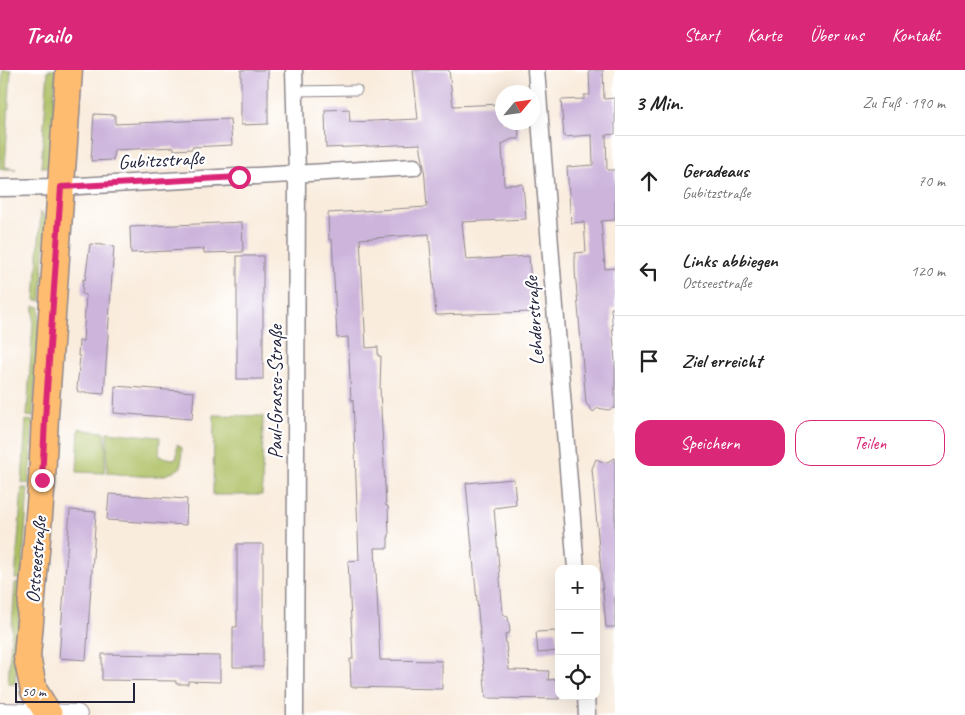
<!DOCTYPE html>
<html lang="de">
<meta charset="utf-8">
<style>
:root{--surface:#fff;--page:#f2f2f2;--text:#222;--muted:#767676;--line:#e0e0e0;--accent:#db2777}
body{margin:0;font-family:Caveat,sans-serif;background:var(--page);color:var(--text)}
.controls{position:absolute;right:15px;bottom:15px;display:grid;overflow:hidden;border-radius:10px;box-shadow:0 5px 20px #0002}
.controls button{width:45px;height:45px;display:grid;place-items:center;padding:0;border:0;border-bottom:1px solid var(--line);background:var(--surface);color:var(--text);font:25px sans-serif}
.compass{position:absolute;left:495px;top:15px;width:45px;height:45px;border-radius:50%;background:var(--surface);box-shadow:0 5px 20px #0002;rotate:61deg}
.scale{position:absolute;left:15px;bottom:12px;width:120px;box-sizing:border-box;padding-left:5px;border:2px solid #22223b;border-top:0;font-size:14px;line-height:18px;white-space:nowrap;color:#22223b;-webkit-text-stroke:4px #fff;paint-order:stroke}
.stop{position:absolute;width:15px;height:15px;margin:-11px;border:4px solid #db2777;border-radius:50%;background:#fff}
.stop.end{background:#db2777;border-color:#fff;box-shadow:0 1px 5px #0008}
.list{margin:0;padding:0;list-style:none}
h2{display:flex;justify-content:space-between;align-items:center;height:65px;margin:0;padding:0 20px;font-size:21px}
h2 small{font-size:16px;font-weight:400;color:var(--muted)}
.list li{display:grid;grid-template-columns:32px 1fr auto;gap:15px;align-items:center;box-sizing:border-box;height:90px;padding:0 20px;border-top:1px solid var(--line)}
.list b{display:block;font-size:19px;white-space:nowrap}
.list p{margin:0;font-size:16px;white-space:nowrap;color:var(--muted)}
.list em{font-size:16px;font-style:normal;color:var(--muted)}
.actions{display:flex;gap:10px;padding:15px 20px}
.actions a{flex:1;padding:11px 0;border:1px solid var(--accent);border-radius:15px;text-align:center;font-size:18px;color:var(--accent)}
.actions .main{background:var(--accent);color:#fff}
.icon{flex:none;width:28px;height:28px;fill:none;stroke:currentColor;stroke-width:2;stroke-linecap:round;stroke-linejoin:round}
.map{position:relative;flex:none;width:615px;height:645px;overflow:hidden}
header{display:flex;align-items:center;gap:30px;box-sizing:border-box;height:70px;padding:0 25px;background:var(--accent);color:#fff}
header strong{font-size:24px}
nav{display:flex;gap:28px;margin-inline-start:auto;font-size:18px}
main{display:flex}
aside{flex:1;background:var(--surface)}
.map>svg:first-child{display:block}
</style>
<header>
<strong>Trailo</strong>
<nav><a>Start</a><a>Karte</a><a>Über uns</a><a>Kontakt</a></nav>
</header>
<main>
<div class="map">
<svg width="615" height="645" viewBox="0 0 615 645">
<rect width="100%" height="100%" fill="#fff"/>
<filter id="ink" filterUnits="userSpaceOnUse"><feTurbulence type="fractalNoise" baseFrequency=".02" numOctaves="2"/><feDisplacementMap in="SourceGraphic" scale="10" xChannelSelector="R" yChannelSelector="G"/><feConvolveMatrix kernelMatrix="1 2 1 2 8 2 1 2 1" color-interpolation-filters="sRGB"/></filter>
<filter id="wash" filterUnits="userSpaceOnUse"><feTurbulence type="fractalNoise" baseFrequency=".0096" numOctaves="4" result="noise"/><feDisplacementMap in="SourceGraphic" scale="20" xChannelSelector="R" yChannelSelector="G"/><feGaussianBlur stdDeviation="1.12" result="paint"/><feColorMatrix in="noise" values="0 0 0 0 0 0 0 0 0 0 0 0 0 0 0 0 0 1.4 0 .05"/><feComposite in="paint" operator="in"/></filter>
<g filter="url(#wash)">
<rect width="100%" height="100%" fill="#f9ecdd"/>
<g fill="#adc064" stroke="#687150">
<polygon points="3,0 11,0 5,97 16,99 0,99 0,43"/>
<polygon points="48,0 56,0 50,97 41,97"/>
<polygon points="41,142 46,150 41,231 35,230"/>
<polygon points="34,236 40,237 33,347 27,346"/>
<polygon points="214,345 263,346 262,425 213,425"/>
<polygon points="26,350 33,351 29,414 22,413"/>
<polygon points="79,358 85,360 104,362 106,379 104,403 77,402"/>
<path d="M107,362L160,367L159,386L172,389L177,388V374L182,378L181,397C162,413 130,404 107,403Z"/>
<polygon points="22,418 28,418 22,509 15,509"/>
<polygon points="15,513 22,513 15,614 8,613"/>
</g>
<g id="blocks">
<g fill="#ccb4db">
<polygon points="241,0 268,0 268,54 241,55"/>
<polygon points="413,0 449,0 453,36 502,34 502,52 518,52 519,69 512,69 502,74 504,115 523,114 526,149 462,152 466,190 529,186 533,242 436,245 429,164 360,169 366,278 378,277 378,286 381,286 380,319 386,436 388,436 389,467 388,467 388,478 375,478 380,590 442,591 442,619 351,617 350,589 353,589 348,491 359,490 353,330 351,330 348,267 337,268 332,170 329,170 328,143 427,137 424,96 420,74 326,78 325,40 349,39 350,52 418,49"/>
<polygon points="589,0 603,0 604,29 615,28 615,64 606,65 607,100 615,100 615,150 601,151 605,199 615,198 615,238 611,238 615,291 615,338 608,340 598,338 593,342 586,333 575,200 575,183 586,182 584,152 571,153 567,97 593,95 592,65 564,67 561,30 584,29 584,25 590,25"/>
<polygon points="94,44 115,45 115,54 230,49 232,75 192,77 192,79 174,80 174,77 114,80 113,90 91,91"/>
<polygon points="242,152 243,182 204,183 204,179 131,183 130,157"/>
<polygon points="90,174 114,176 104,324 78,322 77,319 80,286 78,286 79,271 83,271 86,225 82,224 83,209 85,210"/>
<rect x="237" y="186" width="26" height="123"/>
<polygon points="115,316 194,322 192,349 114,343"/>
<polygon points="615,388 615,557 606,557 592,399 596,389 605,393"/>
<polygon points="514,409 516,435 494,438 503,544 508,547 509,554 510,562 505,565 509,600 549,601 548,610 559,609 559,629 486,628 466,413"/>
<polygon points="109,424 187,429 186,455 107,450"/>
<polygon points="70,440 96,442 86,590 59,588"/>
<polygon points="237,474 263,474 263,597 233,597 233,557 237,557"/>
<polygon points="556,561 558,581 538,583 536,562"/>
<polygon points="102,584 220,586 220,612 188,611 188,614 176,614 176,611 102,610"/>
</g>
</g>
</g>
<g filter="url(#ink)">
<use href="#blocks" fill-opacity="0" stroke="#8e878c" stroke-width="1"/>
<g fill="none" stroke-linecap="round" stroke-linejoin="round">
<defs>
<polyline id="service" points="295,21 357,20"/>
<g id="minor">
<polyline points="294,0 297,103 295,645"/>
<polyline points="536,0 576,499"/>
<polyline points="0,118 61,117 414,97"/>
<polyline points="586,626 587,645"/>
</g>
<polyline id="tertiary" points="0,643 77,645"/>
<polyline id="primary" points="49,645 34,621 27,587 42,410 45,346 69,0"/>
</defs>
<use href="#service" stroke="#8e878c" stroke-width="11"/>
<use href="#minor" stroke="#8e878c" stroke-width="19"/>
<use href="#tertiary" stroke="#8e878c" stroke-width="22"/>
<use href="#primary" stroke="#8e878c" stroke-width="29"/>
<use href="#service" stroke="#fff" stroke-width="9"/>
<use href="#minor" stroke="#fff" stroke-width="16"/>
<use href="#tertiary" stroke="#fff" stroke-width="20"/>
<use href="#primary" stroke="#febc70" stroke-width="26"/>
</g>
</g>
<g fill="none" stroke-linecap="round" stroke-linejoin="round" filter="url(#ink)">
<polyline stroke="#db2777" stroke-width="6" points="42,410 45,349 61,117 239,107"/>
</g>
<g text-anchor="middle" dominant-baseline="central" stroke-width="4.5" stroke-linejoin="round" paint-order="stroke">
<g font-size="20" fill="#22223b" stroke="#fff">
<text transform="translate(161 90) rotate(-3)">Gubitzstraße</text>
<text transform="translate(534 251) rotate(-94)">Lehderstraße</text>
<text transform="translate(275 322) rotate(-90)">Paul-Grasse-Straße</text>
<text transform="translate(36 490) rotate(-85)">Ostseestraße</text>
</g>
</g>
</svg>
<div class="controls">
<button>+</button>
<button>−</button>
<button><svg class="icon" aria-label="locate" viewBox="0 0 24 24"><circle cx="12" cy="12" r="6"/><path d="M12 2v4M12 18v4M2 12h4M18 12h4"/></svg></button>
</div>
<svg class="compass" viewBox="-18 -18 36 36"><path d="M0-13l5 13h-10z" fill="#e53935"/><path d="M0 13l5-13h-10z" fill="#767676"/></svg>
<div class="scale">50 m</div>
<div class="stop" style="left:239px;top:107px"></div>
<div class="stop end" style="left:42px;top:410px"></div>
</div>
<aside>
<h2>3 Min.<small>Zu Fuß · 190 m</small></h2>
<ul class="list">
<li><svg class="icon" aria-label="ahead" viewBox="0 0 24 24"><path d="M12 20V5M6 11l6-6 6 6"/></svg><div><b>Geradeaus</b><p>Gubitzstraße</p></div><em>70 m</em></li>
<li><svg class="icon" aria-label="left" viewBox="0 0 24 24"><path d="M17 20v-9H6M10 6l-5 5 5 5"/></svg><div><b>Links abbiegen</b><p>Ostseestraße</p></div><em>120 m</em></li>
<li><svg class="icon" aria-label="arrive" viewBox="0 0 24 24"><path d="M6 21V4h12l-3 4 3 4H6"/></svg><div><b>Ziel erreicht</b></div></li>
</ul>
<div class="actions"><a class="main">Speichern</a><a>Teilen</a></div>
</aside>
</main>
